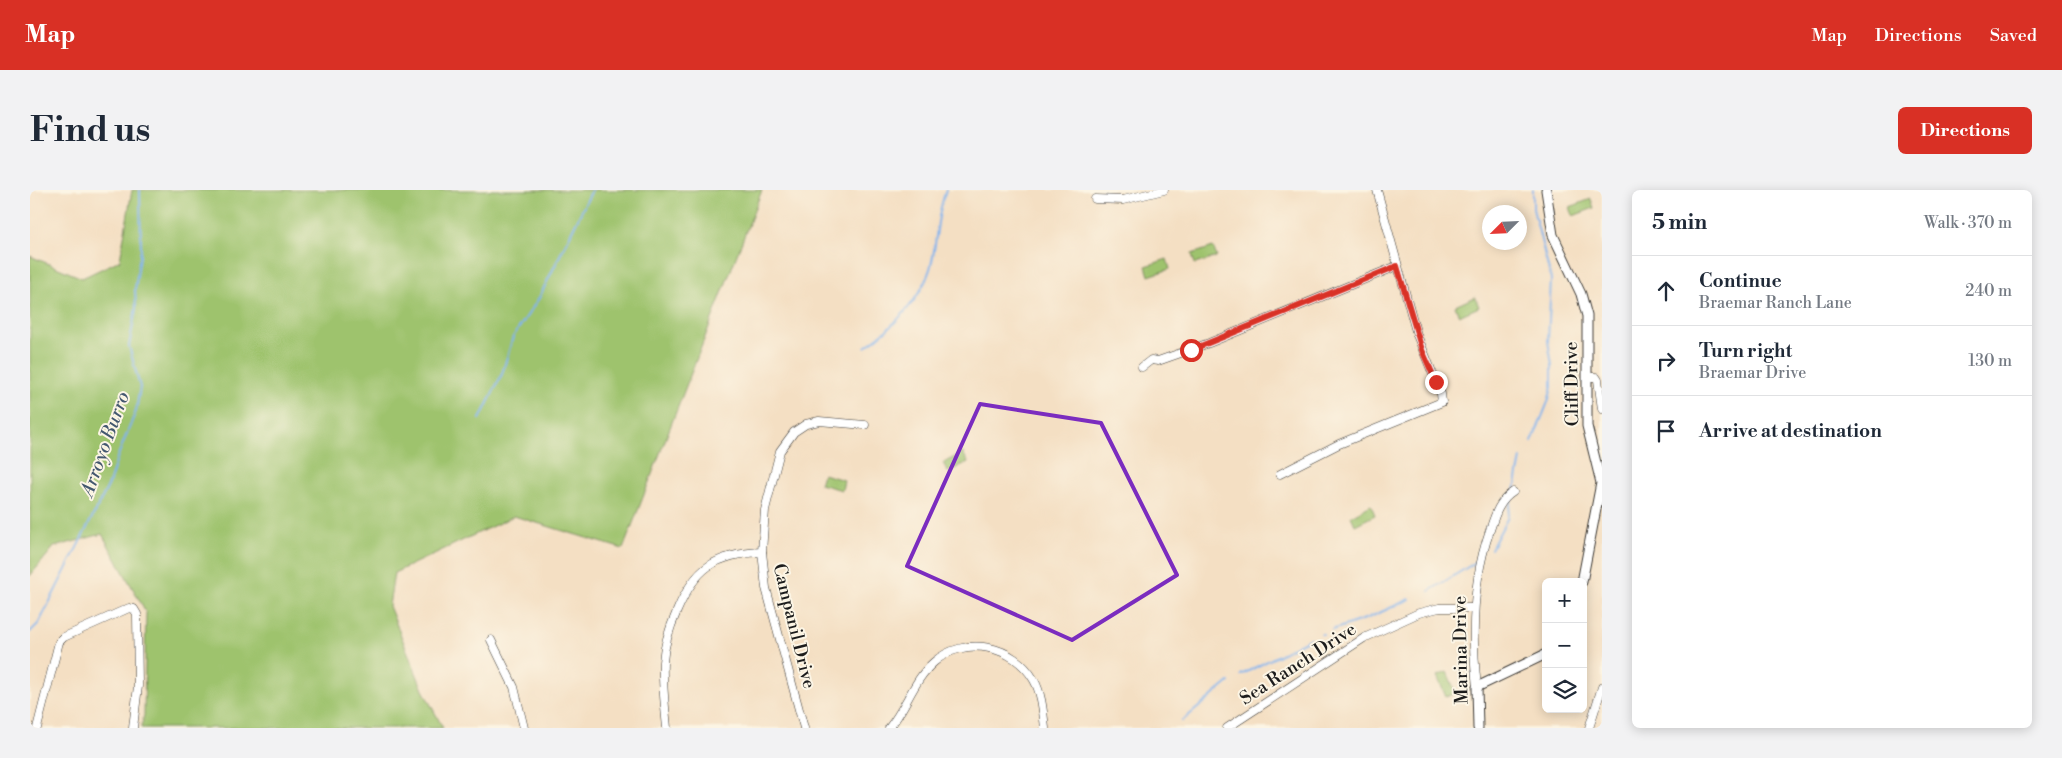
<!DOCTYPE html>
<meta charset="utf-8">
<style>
:root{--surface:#fff;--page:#f2f2f3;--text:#1f2937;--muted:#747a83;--line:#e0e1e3;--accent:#d93025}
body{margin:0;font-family:"Libre Bodoni",serif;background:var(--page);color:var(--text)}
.controls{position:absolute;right:15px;bottom:15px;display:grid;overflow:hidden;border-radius:8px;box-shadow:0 2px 12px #0003}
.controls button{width:45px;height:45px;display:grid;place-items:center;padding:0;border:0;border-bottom:1px solid var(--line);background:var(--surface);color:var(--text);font:25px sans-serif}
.compass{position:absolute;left:1452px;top:15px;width:45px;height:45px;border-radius:50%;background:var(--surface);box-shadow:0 2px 12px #0003;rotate:246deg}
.stop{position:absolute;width:15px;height:15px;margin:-11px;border:4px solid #d93025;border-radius:50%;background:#fff}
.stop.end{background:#d93025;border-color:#fff;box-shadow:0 1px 5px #0008}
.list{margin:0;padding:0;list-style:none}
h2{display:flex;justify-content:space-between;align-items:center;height:65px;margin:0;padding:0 20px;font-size:21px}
h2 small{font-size:16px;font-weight:400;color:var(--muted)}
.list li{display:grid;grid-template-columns:32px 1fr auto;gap:15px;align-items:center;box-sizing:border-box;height:70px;padding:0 20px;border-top:1px solid var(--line)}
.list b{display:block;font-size:19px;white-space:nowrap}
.list p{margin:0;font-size:16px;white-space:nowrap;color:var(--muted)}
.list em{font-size:16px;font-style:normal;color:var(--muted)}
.icon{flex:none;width:28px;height:28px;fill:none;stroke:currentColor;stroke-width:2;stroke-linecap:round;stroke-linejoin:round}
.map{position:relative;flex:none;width:1572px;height:538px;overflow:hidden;border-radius:8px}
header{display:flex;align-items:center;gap:30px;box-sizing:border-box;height:70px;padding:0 25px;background:var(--accent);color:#fff}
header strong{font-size:24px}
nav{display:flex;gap:28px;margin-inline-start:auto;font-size:18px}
.intro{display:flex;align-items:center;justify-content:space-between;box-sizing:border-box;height:120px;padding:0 30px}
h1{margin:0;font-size:35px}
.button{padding:12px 22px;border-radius:8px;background:var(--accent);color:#fff;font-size:18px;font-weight:700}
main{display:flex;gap:30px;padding:0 30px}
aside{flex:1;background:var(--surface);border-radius:8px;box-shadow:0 2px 12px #0003}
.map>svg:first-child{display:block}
</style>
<header>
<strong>Map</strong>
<nav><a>Map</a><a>Directions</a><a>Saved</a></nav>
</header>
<div class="intro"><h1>Find us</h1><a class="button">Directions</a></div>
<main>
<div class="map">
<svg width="1572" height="538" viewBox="0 0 1572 538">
<rect width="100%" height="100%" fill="#fcf5e5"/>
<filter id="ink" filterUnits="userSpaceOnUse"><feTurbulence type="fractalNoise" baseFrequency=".02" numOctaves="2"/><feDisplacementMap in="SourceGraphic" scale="10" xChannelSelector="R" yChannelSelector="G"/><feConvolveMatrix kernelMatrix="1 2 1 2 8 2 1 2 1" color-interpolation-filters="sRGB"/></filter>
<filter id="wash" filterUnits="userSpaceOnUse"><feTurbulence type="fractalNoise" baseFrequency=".0096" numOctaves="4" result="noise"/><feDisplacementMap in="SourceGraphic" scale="20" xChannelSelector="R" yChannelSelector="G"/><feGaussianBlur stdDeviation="1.12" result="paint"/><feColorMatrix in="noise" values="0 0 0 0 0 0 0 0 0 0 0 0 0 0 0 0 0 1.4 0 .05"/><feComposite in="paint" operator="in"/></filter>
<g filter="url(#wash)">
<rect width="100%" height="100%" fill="#f4dfc3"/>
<g fill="#9ec36d" stroke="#5d7044">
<polygon points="102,0 732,0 593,359 484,326 364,383 359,416 393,500 413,538 111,538 114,525 116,422 72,344 24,357 0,386 0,66 52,88 90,70"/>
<polygon points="1561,9 1564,18 1543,26 1540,17"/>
<polygon points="1183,57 1187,67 1165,74 1162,64"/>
<polygon points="1137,69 1140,79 1119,86 1116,76"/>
<polygon points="1445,107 1449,117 1429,126 1425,116"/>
<polygon points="933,263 938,272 918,282 913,273"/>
<polygon points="793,284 814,290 812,300 790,294"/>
<polygon points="1341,315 1345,325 1325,335 1321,326"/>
<polygon points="1417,482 1426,503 1416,507 1407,486"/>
</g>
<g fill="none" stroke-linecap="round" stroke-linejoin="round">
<g stroke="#80b3ed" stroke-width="2">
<path d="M835,157C861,139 891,110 900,79C908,52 905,28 916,0"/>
<polyline points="450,229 472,184 483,147 509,108 562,0"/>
<polyline points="1502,252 1518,212 1522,197 1522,175 1518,151 1521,89 1503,19 1503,0"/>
<polyline points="1485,300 1491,268"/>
<polyline points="1461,359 1477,329 1482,306"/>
<polyline points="1399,401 1446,372"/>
<polyline points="1302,440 1338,428 1380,409"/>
<polyline points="0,442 9,433 79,294 87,268 106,221 110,197 99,156 106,118 105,99 111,59 110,0"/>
<polyline points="1291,444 1293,444"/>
<polyline points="1211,485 1281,448"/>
<polyline points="1152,531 1199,492"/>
</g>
</g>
</g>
<g filter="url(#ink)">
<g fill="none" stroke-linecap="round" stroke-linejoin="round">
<defs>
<g id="minor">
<polyline points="1065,9 1093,10 1134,0"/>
<polyline points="1112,177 1121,170 1128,171 1179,153 1367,76"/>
<polyline points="1557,187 1566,187 1568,190 1572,219"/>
<polyline points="1250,284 1309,254 1412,212 1411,204 1387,145 1347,0"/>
<polyline points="461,450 484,497 494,538"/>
<path d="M1447,497C1441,444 1442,391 1460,340C1465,325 1469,311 1483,302"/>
<polyline points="7,538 29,452 34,447 99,418 104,419 107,424 108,496 103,538"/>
<path d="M637,538C635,516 632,494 633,472C634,454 640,437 647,421C665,378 685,364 732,362"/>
<polyline points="774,538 736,398 732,362 735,320 750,261 764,242 776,234 789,231 835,235"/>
<path d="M859,538C876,518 884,489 904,472C935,445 984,455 1004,490C1012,504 1013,522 1015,538"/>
<polyline points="1197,538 1334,448 1389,423 1409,418 1444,418"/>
<polyline points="1559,538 1572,497"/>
</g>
<g id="tertiary">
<polyline points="1516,0 1523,45 1551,104 1557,126 1557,236 1571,293 1552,392"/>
<polyline points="1448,538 1447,497 1516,464"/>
</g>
</defs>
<use href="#minor" stroke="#3c3935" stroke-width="9"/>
<use href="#tertiary" stroke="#3c3935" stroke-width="11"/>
<use href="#minor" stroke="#fff" stroke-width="8"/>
<use href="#tertiary" stroke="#fff" stroke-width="9"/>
</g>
</g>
<g fill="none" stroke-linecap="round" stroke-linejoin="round" filter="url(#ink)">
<polyline stroke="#d93025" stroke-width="6" points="1161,160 1367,76 1392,160 1406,192"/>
</g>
<path fill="none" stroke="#7b2cbf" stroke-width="4" stroke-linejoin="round" d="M950,214L1071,233L1147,385L1042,450L877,376Z"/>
<g text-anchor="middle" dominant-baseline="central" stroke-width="4" stroke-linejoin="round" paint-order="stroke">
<g font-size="18" fill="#1c1c1c" stroke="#fcf5e5">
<text transform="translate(1542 194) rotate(-91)">Cliff Drive</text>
<text transform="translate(764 436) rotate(76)">Campanil Drive</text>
<text transform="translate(1431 460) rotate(-91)">Marina Drive</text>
<text transform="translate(1268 474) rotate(-33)">Sea Ranch Drive</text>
</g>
<g font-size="19" font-style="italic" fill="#445870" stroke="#fcf5e5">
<text transform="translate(75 254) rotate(-70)">Arroyo Burro</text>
</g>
</g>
</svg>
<div class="controls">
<button>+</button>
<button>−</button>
<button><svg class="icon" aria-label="layers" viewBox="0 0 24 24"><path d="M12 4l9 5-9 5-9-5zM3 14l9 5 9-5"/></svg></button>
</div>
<svg class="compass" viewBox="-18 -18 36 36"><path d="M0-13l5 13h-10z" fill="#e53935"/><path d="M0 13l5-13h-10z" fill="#747a83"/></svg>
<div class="stop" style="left:1161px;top:160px"></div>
<div class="stop end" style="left:1406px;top:192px"></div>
</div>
<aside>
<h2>5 min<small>Walk · 370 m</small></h2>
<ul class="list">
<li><svg class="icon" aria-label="ahead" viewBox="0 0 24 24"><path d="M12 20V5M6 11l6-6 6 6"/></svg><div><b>Continue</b><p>Braemar Ranch Lane</p></div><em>240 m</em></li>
<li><svg class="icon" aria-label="right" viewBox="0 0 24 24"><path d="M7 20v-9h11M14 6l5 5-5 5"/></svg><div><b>Turn right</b><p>Braemar Drive</p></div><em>130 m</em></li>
<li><svg class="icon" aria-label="arrive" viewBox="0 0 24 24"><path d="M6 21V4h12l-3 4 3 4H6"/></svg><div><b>Arrive at destination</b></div></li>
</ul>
</aside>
</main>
